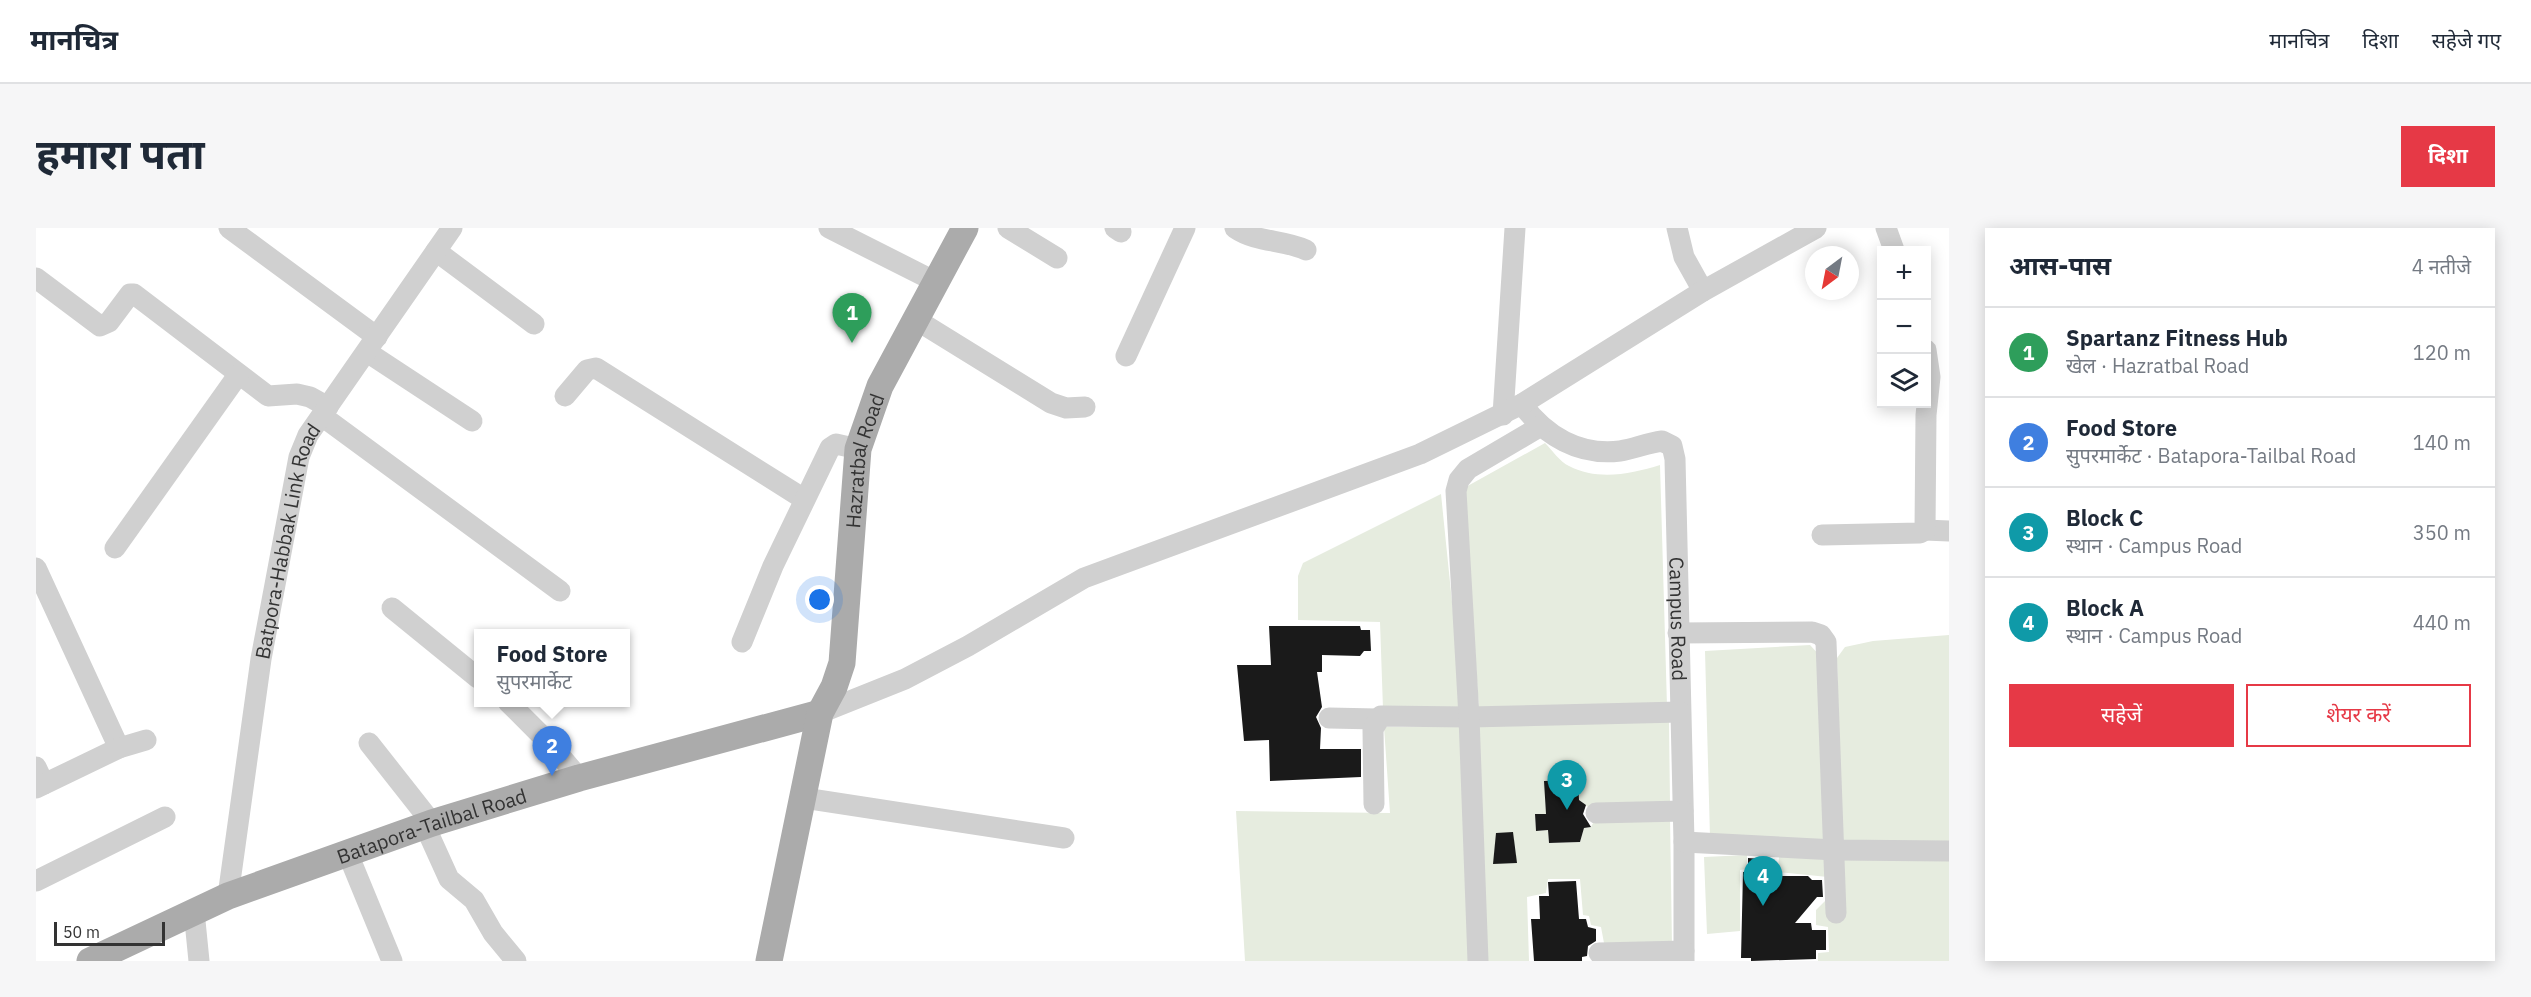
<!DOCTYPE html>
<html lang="hi">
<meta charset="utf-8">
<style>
:root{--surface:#fff;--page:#f6f6f7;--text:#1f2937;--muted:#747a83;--line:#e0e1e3;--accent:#e63946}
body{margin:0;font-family:"IBM Plex Sans","Noto Sans Devanagari",sans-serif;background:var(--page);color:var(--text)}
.controls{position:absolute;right:18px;top:18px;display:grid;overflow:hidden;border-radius:0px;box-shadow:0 3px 15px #0003}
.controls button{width:54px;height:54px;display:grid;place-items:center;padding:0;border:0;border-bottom:2px solid var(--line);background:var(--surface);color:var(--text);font:30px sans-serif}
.compass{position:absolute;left:1769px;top:18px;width:54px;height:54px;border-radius:50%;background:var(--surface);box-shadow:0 3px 15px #0003;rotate:212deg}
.scale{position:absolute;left:18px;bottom:15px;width:111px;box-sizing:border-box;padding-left:6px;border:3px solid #333;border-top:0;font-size:16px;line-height:21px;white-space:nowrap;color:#333;-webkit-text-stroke:4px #fff;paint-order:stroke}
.you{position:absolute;left:784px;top:372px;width:21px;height:21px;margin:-15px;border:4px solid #fff;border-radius:50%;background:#1a73e8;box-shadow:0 0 0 9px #1a73e833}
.badge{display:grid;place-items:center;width:39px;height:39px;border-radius:50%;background:var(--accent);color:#fff;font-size:20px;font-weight:700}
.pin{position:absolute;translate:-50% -50px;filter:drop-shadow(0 2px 3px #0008)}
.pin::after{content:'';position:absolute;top:32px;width:21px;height:18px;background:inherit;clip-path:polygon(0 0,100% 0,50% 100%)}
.popup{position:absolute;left:438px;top:401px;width:156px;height:78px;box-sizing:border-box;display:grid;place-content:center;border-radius:0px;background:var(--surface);filter:drop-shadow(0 2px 4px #0005);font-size:20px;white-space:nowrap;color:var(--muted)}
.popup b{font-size:22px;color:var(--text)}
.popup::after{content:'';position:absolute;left:50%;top:100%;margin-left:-12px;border:12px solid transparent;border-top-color:var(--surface)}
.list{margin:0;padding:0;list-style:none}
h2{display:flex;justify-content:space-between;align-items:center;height:78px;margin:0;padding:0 24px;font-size:26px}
h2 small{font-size:20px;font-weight:400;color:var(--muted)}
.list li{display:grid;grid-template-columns:39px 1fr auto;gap:18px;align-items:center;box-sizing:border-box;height:90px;padding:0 24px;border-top:2px solid var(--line)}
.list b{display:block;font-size:22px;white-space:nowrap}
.list p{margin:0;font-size:20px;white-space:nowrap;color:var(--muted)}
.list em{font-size:20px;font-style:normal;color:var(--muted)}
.actions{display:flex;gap:12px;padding:18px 24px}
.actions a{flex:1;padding:14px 0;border:2px solid var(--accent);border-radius:0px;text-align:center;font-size:21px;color:var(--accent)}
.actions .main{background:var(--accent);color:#fff}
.icon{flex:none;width:33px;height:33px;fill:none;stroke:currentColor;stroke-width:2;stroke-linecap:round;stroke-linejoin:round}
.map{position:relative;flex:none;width:1913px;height:733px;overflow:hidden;border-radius:0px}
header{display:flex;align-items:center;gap:36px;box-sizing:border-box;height:84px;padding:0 30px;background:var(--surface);border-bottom:2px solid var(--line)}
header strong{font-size:28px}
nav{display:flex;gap:33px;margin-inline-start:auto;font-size:21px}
.intro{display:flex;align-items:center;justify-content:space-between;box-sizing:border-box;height:144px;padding:0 36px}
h1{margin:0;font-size:42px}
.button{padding:15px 27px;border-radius:0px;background:var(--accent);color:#fff;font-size:21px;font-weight:700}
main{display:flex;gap:36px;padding:0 36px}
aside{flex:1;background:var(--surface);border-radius:0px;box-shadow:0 3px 15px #0003}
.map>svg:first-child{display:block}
</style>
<header>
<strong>मानचित्र</strong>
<nav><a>मानचित्र</a><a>दिशा</a><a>सहेजे गए</a></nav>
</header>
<div class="intro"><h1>हमारा पता</h1><a class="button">दिशा</a></div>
<main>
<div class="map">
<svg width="1913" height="733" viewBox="0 0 1913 733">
<rect width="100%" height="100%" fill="#fff"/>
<g fill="#e6ecdf">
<path d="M1509,215C1516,222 1524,234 1533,238C1562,253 1595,246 1624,237L1631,478L1443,481L1428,260Z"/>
<polygon points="1405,266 1427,482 1347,481 1344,394 1262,392 1262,348 1267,335"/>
<polygon points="1913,407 1913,733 1782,733 1782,725 1793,724 1792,699 1780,697 1780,682 1792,670 1792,649 1742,644 1743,628 1806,627 1801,430 1809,419 1837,413"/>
<polygon points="1774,417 1786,430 1791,614 1674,609 1669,423"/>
<polygon points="1633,493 1634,575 1552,579 1543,572 1542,552 1509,553 1510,586 1499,586 1500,603 1512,602 1513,615 1544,614 1548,600 1555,599 1558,593 1634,589 1636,718 1568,715 1565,699 1555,697 1553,688 1547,687 1544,651 1512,651 1510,665 1491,669 1493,733 1444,733 1441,498"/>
<polygon points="1428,498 1433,733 1209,733 1200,583 1354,585 1348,499"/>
<polygon points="1711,627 1711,641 1704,642 1704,703 1671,706 1668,629"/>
</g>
<g fill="#1a1a1a">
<polygon points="1233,398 1324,398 1325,402 1334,402 1335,423 1328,423 1324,428 1286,427 1286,444 1281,444 1286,479 1280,489 1285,500 1284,521 1325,521 1325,549 1234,553 1233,512 1208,513 1201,437 1235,437"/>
<polygon points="1542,552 1543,572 1550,577 1547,586 1555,599 1548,600 1544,614 1513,615 1512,602 1500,603 1499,586 1510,586 1508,553"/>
<polygon points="1477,604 1481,635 1457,636 1460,605"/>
<polygon points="1712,630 1738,632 1738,648 1772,648 1776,652 1786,652 1787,669 1781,669 1759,695 1775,695 1776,702 1790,702 1790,722 1780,722 1780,731 1715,733 1715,730 1705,730 1707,644 1712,644"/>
<polygon points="1540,653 1543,691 1550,691 1552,699 1560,701 1560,713 1552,718 1551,728 1546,729 1546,733 1498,733 1495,691 1504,691 1503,668 1513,668 1512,654"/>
</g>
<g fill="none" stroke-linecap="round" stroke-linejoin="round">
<g stroke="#d0d0d0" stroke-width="21">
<polyline points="193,0 341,109"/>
<polyline points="793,0 900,54"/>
<polyline points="972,0 1021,30"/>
<polyline points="1079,0 1085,4"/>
<path d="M1199,0C1221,15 1246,11 1270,22"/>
<polyline points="1641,0 1648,29 1667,63"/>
<polyline points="1850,0 1858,22"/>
<polyline points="400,23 498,96"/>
<polyline points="0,50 64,98 73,94 94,66 98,66 232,168 261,166 274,169 292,179"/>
<polyline points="879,91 1015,175 1030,180 1049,179"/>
<polyline points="331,124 436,193"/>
<polyline points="1090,128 1149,0"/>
<polyline points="529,168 551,142 560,140 768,271"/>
<path id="s1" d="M1486,176C1509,208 1543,228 1584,223C1598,221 1611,215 1626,213L1636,218L1639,231L1648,614V733"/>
<polyline points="1467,187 1479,0"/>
<polyline points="286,188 524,363"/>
<polyline points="1889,302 1913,303"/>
<polyline points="1786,307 1884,305 1889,302 1890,187 1894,149 1890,122"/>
<polyline points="79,320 202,147"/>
<polyline points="0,340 83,520"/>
<polyline points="356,380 442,450"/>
<polyline points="1642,405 1776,404 1785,407 1790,414 1800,685"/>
<polyline points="706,414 737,338 794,220 800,216 822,221"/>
<polyline points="472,474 514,516 543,550"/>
<polyline points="784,485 869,451 932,418 1048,350 1384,226 1486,176 1667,63 1780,0"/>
<polyline points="1293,490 1341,491"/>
<polyline points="333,515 396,595"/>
<polyline points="0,539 8,556"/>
<polyline points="0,560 83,520 110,512"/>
<polyline points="768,570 1028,610"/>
<polyline points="1338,576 1337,501 1345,488 1433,489 1644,484"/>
<polyline points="1560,585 1647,583"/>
<polyline points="389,598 413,651 438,672 457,705 480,733"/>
<polyline points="1648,614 1799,622 1913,623"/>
<polyline points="312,626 356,733"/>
<polyline points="0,653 129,589"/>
<path id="s2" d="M192,668L225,431L263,229L272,207L416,0"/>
<polyline points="158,683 163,733"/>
<polyline points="1563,725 1648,723"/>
<polyline points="1442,733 1433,489 1420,263 1423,252 1432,241 1505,198"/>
</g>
<g stroke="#ababab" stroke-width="27">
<path id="s3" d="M54,733L192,668L396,595L543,550L784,485"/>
<path id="s4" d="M733,733L784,485L798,459L806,435L822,221L844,158L929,0"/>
</g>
</g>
<g text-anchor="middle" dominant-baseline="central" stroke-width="6" stroke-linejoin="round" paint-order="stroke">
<g font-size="20" fill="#333" stroke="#fff">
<text stroke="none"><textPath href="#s4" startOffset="512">Hazratbal Road</textPath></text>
<text stroke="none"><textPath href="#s2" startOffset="360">Batpora-Habbak Link Road</textPath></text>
<text stroke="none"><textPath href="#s1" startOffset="342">Campus Road</textPath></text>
<text stroke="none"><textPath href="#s3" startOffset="368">Batapora-Tailbal Road</textPath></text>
</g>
</g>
</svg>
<div class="controls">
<button>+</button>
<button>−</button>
<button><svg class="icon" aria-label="layers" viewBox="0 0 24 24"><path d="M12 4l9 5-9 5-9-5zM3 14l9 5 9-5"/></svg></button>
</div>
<svg class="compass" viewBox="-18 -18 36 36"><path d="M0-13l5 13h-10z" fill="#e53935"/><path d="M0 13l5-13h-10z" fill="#747a83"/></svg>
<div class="scale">50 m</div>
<div class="you"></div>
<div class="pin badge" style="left:816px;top:115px;background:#2e9e5b">1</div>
<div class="pin badge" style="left:516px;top:548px;background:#3f7fe0">2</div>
<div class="popup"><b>Food Store</b>सुपरमार्केट</div>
<div class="pin badge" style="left:1531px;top:582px;background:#0f9aa8">3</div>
<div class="pin badge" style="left:1727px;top:678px;background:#0f9aa8">4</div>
</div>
<aside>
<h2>आस-पास<small>4 नतीजे</small></h2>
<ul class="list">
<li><span class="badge" style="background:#2e9e5b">1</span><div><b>Spartanz Fitness Hub</b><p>खेल · Hazratbal Road</p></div><em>120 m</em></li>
<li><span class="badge" style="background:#3f7fe0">2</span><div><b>Food Store</b><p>सुपरमार्केट · Batapora-Tailbal Road</p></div><em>140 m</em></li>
<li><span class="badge" style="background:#0f9aa8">3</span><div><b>Block C</b><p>स्थान · Campus Road</p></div><em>350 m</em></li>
<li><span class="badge" style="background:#0f9aa8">4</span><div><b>Block A</b><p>स्थान · Campus Road</p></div><em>440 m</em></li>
</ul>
<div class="actions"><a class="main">सहेजें</a><a>शेयर करें</a></div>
</aside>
</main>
